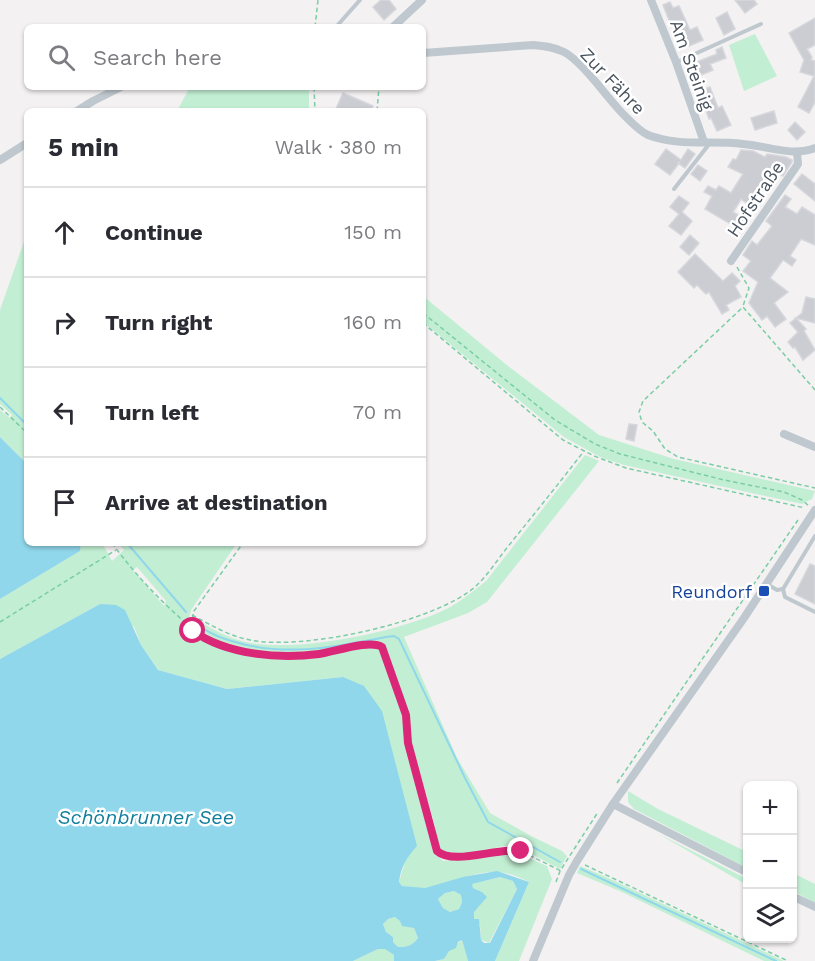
<!DOCTYPE html>
<meta charset="utf-8">
<style>
:root{--surface:#fff;--page:#f2f2f3;--text:#2b2b33;--muted:#7c7c81;--line:#e1e1e2}
body{margin:0;font-family:"Work Sans",sans-serif;background:var(--page);color:var(--text)}
.controls{position:absolute;right:18px;bottom:18px;display:grid;overflow:hidden;border-radius:9px;box-shadow:0 2px 4px #0004}
.controls button{width:54px;height:54px;display:grid;place-items:center;padding:0;border:0;border-bottom:2px solid var(--line);background:var(--surface);color:var(--text);font:30px sans-serif}
.stop{position:absolute;width:18px;height:18px;margin:-14px;border:4px solid #db2777;border-radius:50%;background:#fff}
.stop.end{background:#db2777;border-color:#fff;box-shadow:0 2px 6px #0008}
.list{margin:0;padding:0;list-style:none}
h2{display:flex;justify-content:space-between;align-items:center;height:78px;margin:0;padding:0 24px;font-size:26px}
h2 small{font-size:20px;font-weight:400;color:var(--muted)}
.list li{display:grid;grid-template-columns:39px 1fr auto;gap:18px;align-items:center;box-sizing:border-box;height:90px;padding:0 24px;border-top:2px solid var(--line)}
.list b{display:block;font-size:22px;white-space:nowrap}
.list em{font-size:20px;font-style:normal;color:var(--muted)}
.icon{flex:none;width:33px;height:33px;fill:none;stroke:currentColor;stroke-width:2;stroke-linecap:round;stroke-linejoin:round}
.map{position:relative;flex:none;width:815px;height:961px;overflow:hidden}
.search{position:absolute;background:var(--surface);box-shadow:0 2px 4px #0004;left:24px;top:24px;width:402px;height:66px;display:flex;align-items:center;gap:15px;box-sizing:border-box;padding:0 21px;border-radius:9px;color:var(--muted);font-size:22px}
.panel{position:absolute;background:var(--surface);box-shadow:0 2px 4px #0004;left:24px;top:108px;width:402px;height:438px;border-radius:9px}
.map>svg:first-child{display:block}
</style>
<div class="map">
<svg width="815" height="961" viewBox="0 0 815 961">
<rect width="100%" height="100%" fill="#f3f1f1"/>
<g fill="#c2efd3" fill-rule="evenodd">
<polygon points="755,34 777,76 744,91 729,45"/>
<polygon points="190,87 309,87 309,111 177,111"/>
<polygon points="27,233 27,464 0,437 0,410 10,418 12,415 0,404 0,310"/>
<polygon points="423,296 508,366 599,435 674,459 815,491 812,499 802,504 624,465 600,457 564,437 423,322"/>
<path d="M585,455L599,461L487,602L468,613L404,637L457,758L490,813L531,836L562,851L567,856L560,869L520,848L504,846L457,856L445,855L439,852L437,847L435,826L410,737L407,713L388,652L380,643C363,640 325,651 305,653C279,656 210,648 194,625L195,619C211,628 227,638 246,642C298,653 391,633 440,612C457,605 472,592 486,581Z"/>
<path d="M81,543H102L112,561L124,550L118,543H237L191,610L187,628C197,634 208,642 219,647C249,659 295,660 326,655C343,653 365,641 381,649L403,716L405,737L430,829L434,852L443,861L515,852L547,866L552,879L519,961H495L529,882C486,859 466,882 425,888C418,889 409,887 402,886L399,882L406,858L343,677L227,689L158,670L141,645L134,627L100,604L0,659V599L80,551ZM137,567L166,601L164,606L133,570Z"/>
<polygon points="628,791 658,809 747,852 747,868 634,809 628,802"/>
<polygon points="657,833 747,879 747,885"/>
<polygon points="580,866 604,876 784,961 764,961 622,892 577,873"/>
<polygon points="793,873 815,884 815,903 793,891"/>
<polygon points="500,877 513,881 517,889 489,943 481,940 480,924 474,919 474,912 482,892 473,888 471,884"/>
<polygon points="454,891 461,895 462,902 459,909 450,912 443,908 438,899 445,893"/>
<path d="M395,917L414,928L418,938C412,946 407,947 398,947L393,942V937L386,932L383,924L387,919Z"/>
<polygon points="462,940 468,961 435,961 444,959 449,950"/>
<polygon points="378,949 385,949 394,955 394,961 353,961"/>
</g>
<g fill="#90d7eb" fill-rule="evenodd">
<polygon points="0,437 27,464 27,543 81,543 80,551 0,599"/>
<path d="M100,604L116,605L125,610L141,645L158,670L227,689L343,677L364,686L382,711L417,846C407,857 401,866 399,882L402,886L425,888L463,877L497,871L529,882L495,961H468L462,940L458,942L456,948L449,951L444,959L435,961H394V955L385,949H378L353,961H0V659ZM500,877L513,881L517,889L490,943H484L481,940L479,919H474V912L487,897L482,892L473,888L472,884ZM454,891L461,895L462,902L459,909L450,912L443,908L438,899L445,893ZM395,917L400,921L402,926L414,928L418,938C412,946 407,947 398,947L393,942V937L386,932L383,924L388,919Z"/>
</g>
<g fill="none" stroke-linecap="round" stroke-linejoin="round">
<g stroke="#90d7eb" stroke-width="2">
<polyline points="0,398 27,425"/>
<polyline points="127,543 186,612"/>
<path d="M194,621C205,632 220,638 235,642C286,657 336,647 386,637L394,636L399,639L465,778L488,822L560,862"/>
<polyline points="581,869 776,961"/>
</g>
</g>
<g fill="#cbcdd3" stroke="#d5d7dc" stroke-width="1.5">
<polygon points="381,0 389,0 396,9 384,20 373,7"/>
<polygon points="735,0 754,0 757,4 745,13"/>
<polygon points="670,2 673,8 679,6 690,30 697,27 703,40 689,46 678,22 671,25 663,5"/>
<polygon points="727,12 735,29 724,35 716,18"/>
<polygon points="815,18 815,45 807,49 812,57 811,60 815,61 815,102 809,113 798,107 814,76 800,72 804,60 789,33"/>
<polygon points="722,47 726,58 710,64 713,70 694,78 689,65 717,54 716,50"/>
<polygon points="710,87 718,108 722,106 731,125 717,131 711,118 709,119 699,91"/>
<polygon points="343,93 373,106 371,111 335,111"/>
<polygon points="774,111 777,123 755,130 751,118"/>
<polygon points="795,122 805,132 797,140 788,130"/>
<polygon points="666,149 681,160 688,149 695,154 685,168 678,163 680,162 670,175 655,164"/>
<polygon points="741,150 753,151 765,157 767,154 786,157 792,160 792,162 783,176 770,169 755,196 759,198 752,207 741,199 733,212 745,219 739,229 705,209 712,196 704,192 708,186 716,190 719,186 731,193 743,174 728,167 733,159 736,160"/>
<polygon points="698,165 707,171 700,181 691,174"/>
<polygon points="802,174 815,184 815,201 794,184"/>
<polygon points="785,195 791,199 785,207 797,214 802,207 815,215 815,245 801,239 790,256 796,260 792,266 783,260 770,278 788,292 774,303 786,319 775,327 767,316 762,320 749,303 758,282 743,271 751,261 743,255 752,241 757,245 772,226 766,221"/>
<polygon points="679,196 689,203 682,212 692,221 681,235 669,226 679,214 670,207"/>
<polygon points="690,235 699,243 689,255 680,247"/>
<polygon points="695,254 723,281 732,273 740,281 735,286 741,297 726,305 729,310 722,314 709,292 706,294 697,285 694,288 678,272"/>
<polygon points="806,297 815,299 815,323 796,318 806,329 804,331 815,350 803,360 795,347 793,348 788,342 798,332 790,323 802,313"/>
<polygon points="629,424 637,425 634,441 626,439"/>
<polygon points="810,564 815,566 815,604 795,594"/>
</g>
<g fill="none" stroke-linecap="round" stroke-linejoin="round">
<g stroke="#7acda4" stroke-width="1.5" stroke-dasharray="4.5 3" stroke-linecap="butt">
<polyline points="315,27 318,0"/>
<polyline points="314,87 315,111"/>
<polyline points="377,111 379,87"/>
<polyline points="737,267 749,288 743,306"/>
<polyline points="423,313 555,420 595,444 620,454 724,480 784,492 802,500 809,506"/>
<polyline points="423,323 563,440 594,456 626,468 805,508"/>
<polyline points="815,390 743,307 643,401 639,412 642,422 653,431 665,449 678,457 815,488"/>
<polyline points="0,407 27,433"/>
<path d="M112,543C133,572 159,600 186,623C190,626 192,630 196,633C227,655 288,660 325,653C338,650 371,640 383,647L406,715L408,743L437,851C454,866 497,847 521,851L563,872"/>
<path d="M192,615C211,625 229,636 250,640C303,651 436,622 476,586C489,574 499,557 510,544C535,513 560,482 584,451"/>
<polyline points="0,622 116,550"/>
<polyline points="191,626 194,611 243,543"/>
<polyline points="617,783 798,520"/>
<polyline points="585,865 788,961"/>
<polyline points="556,882 560,871 598,812"/>
</g>
<g stroke="#bfc8cf" stroke-width="4">
<polyline points="336,27 360,0"/>
<polyline points="677,62 761,24"/>
<polyline points="674,189 710,143"/>
<polyline points="767,584 777,590 783,589 815,536"/>
<polyline points="783,589 785,597 815,612"/>
</g>
<g stroke="#bfc8cf" stroke-width="8">
<polyline points="651,0 676,62 704,142"/>
<polyline points="393,27 422,0"/>
<path d="M423,53L533,45C544,46 554,47 564,52C583,62 607,98 624,115C631,122 639,131 648,135C679,147 711,140 743,144C768,146 791,157 815,148"/>
<polyline points="77,111 93,101 121,87"/>
<polyline points="0,160 27,143"/>
<polyline points="731,261 798,164 797,152"/>
<polyline points="784,434 815,447"/>
<polyline points="613,804 748,873"/>
<polyline points="792,896 815,907"/>
<polyline points="533,961 569,875 577,861 613,804 744,618 815,510"/>
</g>
</g>
<g fill="none" stroke-linecap="round" stroke-linejoin="round">
<path stroke="#db2777" stroke-width="8" d="M193,631C227,655 279,659 319,654C334,652 370,639 382,647L406,715L408,743L437,851C454,866 497,847 521,851"/>
</g>
<rect fill="#1a4fb4" stroke="#fff" stroke-width="2" x="758" y="585" width="12" height="12" rx="3"/>
<g text-anchor="middle" dominant-baseline="central" stroke-width="5" stroke-linejoin="round" paint-order="stroke">
<g font-size="18" fill="#49545e" stroke="#fff">
<text transform="translate(692 65) rotate(70)">Am Steinig</text>
<text transform="translate(613 81) rotate(46)">Zur Fähre</text>
<text transform="translate(755 199) rotate(-56)">Hofstraße</text>
</g>
<g font-size="18" fill="#164399" stroke="#fff" text-anchor="end">
<text x="752" y="591">Reundorf</text>
</g>
<g font-size="20" font-style="italic" fill="#107e9c" stroke="#fff">
<text x="146" y="817">Schönbrunner See</text>
</g>
</g>
</svg>
<div class="controls">
<button>+</button>
<button>−</button>
<button><svg class="icon" aria-label="layers" viewBox="0 0 24 24"><path d="M12 4l9 5-9 5-9-5zM3 14l9 5 9-5"/></svg></button>
</div>
<div class="stop" style="left:193px;top:631px"></div>
<div class="stop end" style="left:521px;top:851px"></div>
<div class="search"><svg class="icon" aria-label="search" viewBox="0 0 24 24"><circle cx="10" cy="10" r="6"/><path d="M15 15l6 6"/></svg>Search here</div>
<section class="panel">
<h2>5 min<small>Walk · 380 m</small></h2>
<ul class="list">
<li><svg class="icon" aria-label="ahead" viewBox="0 0 24 24"><path d="M12 20V5M6 11l6-6 6 6"/></svg><div><b>Continue</b></div><em>150 m</em></li>
<li><svg class="icon" aria-label="right" viewBox="0 0 24 24"><path d="M7 20v-9h11M14 6l5 5-5 5"/></svg><div><b>Turn right</b></div><em>160 m</em></li>
<li><svg class="icon" aria-label="left" viewBox="0 0 24 24"><path d="M17 20v-9H6M10 6l-5 5 5 5"/></svg><div><b>Turn left</b></div><em>70 m</em></li>
<li><svg class="icon" aria-label="arrive" viewBox="0 0 24 24"><path d="M6 21V4h12l-3 4 3 4H6"/></svg><div><b>Arrive at destination</b></div></li>
</ul>
</section>
</div>
